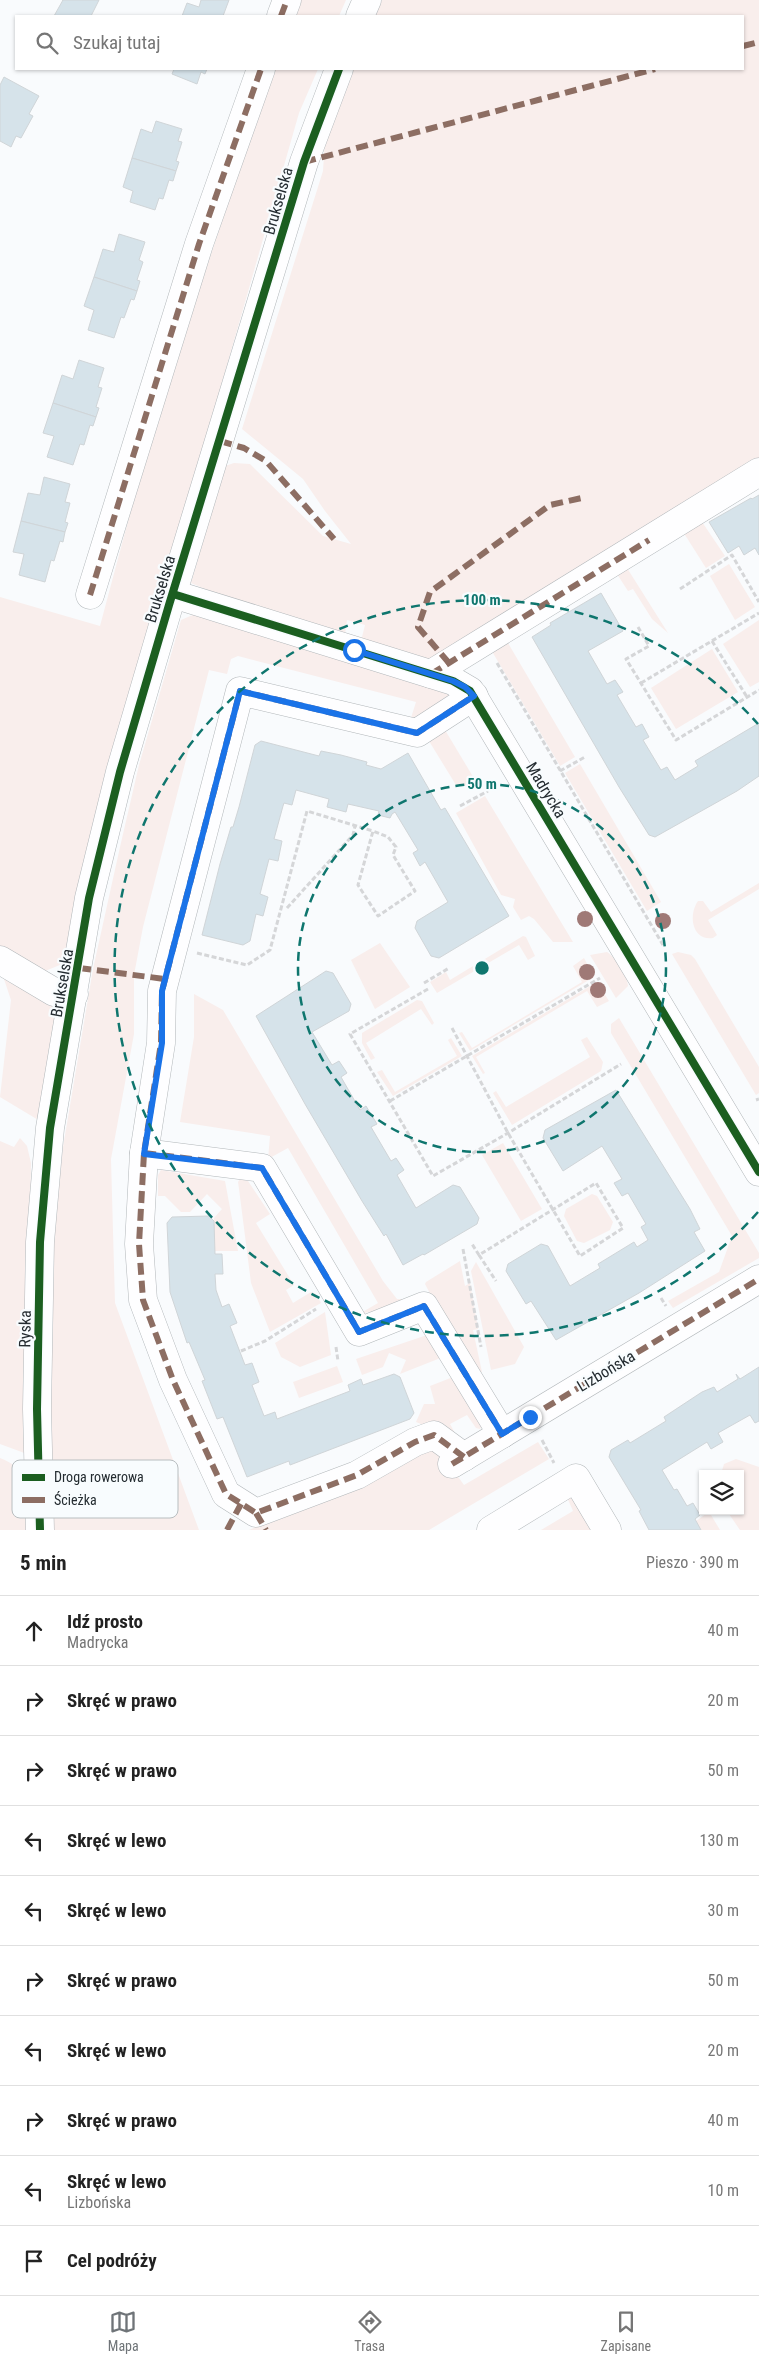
<!DOCTYPE html>
<html lang="pl">
<meta charset="utf-8">
<style>
:root{--surface:#fff;--page:#f6f6f6;--text:#222;--muted:#767676;--line:#e0e0e0;--accent:#6f7478}
body{margin:0;font-family:"Roboto Condensed",sans-serif;background:var(--page);color:var(--text)}
.controls{position:absolute;right:15px;bottom:15px;display:grid;overflow:hidden;border-radius:0px;box-shadow:0 1px 4px #0004}
.controls button{width:45px;height:45px;display:grid;place-items:center;padding:0;border:0;border-bottom:1px solid var(--line);background:var(--surface);color:var(--text);font:25px sans-serif}
.stop{position:absolute;width:15px;height:15px;margin:-11px;border:4px solid #1a73e8;border-radius:50%;background:#fff}
.stop.end{background:#1a73e8;border-color:#fff;box-shadow:0 1px 5px #0008}
.list{margin:0;padding:0;list-style:none}
h2{display:flex;justify-content:space-between;align-items:center;height:65px;margin:0;padding:0 20px;font-size:21px}
h2 small{font-size:16px;font-weight:400;color:var(--muted)}
.list li{display:grid;grid-template-columns:32px 1fr auto;gap:15px;align-items:center;box-sizing:border-box;height:70px;padding:0 20px;border-top:1px solid var(--line)}
.list b{display:block;font-size:19px;white-space:nowrap}
.list p{margin:0;font-size:16px;white-space:nowrap;color:var(--muted)}
.list em{font-size:16px;font-style:normal;color:var(--muted)}
.icon{flex:none;width:28px;height:28px;fill:none;stroke:currentColor;stroke-width:2;stroke-linecap:round;stroke-linejoin:round}
.map{position:relative;flex:none;width:759px;height:1530px;overflow:hidden}
.search{position:absolute;background:var(--surface);box-shadow:0 1px 4px #0004;left:15px;right:15px;top:15px;height:55px;display:flex;align-items:center;gap:12px;box-sizing:border-box;padding:0 18px;border-radius:0px;color:var(--muted);font-size:19px}
.sheet{height:765px;background:var(--surface)}
nav{display:flex;justify-content:space-around;align-items:center;box-sizing:border-box;height:70px;border-top:1px solid var(--line);background:var(--surface);font-size:14px;color:var(--muted)}
nav a{display:grid;justify-items:center;gap:2px}
nav .on{color:var(--accent)}
.map>svg:first-child{display:block}
</style>
<div class="map">
<svg width="759" height="1530" viewBox="0 0 759 1530">
<rect width="100%" height="100%" fill="#f9fbfd"/>
<g fill="#f9eeec">
<polygon points="296,0 346,0 339,16 291,16"/>
<polygon points="382,0 759,0 759,464 426,661 361,641 365,625 347,620 345,634 228,599 191,583 225,466 234,463 250,464 323,536 351,544 325,511 303,479 242,429 323,171 325,138 351,69 743,69 743,16 375,16"/>
<polygon points="273,69 318,69 299,113 148,642 67,962 38,974 0,950 0,597 100,626 154,424"/>
<polygon points="698,516 725,556 706,568 680,527"/>
<polygon points="729,564 755,607 735,620 710,576"/>
<polygon points="627,568 668,633 652,619 633,589 628,591 617,574"/>
<polygon points="195,614 452,695 409,724 416,702 238,656 231,659 227,674 209,670 143,927 134,975 134,1034 111,1159 115,1303 199,1530 52,1530 47,1299 63,1147 93,969 120,847 139,765 181,620"/>
<polygon points="759,620 759,682 750,687 723,644"/>
<polygon points="502,640 508,643 575,757 560,766 490,648"/>
<polygon points="712,649 738,692 676,729 651,688"/>
<polygon points="442,725 478,785 476,786 456,785 429,741"/>
<polygon points="580,764 661,902 647,911 565,773"/>
<polygon points="485,796 573,942 553,942 534,919 529,916 521,920 513,907 515,899 501,895 456,813"/>
<path d="M759,883V889L708,920L717,935L713,938C692,941 688,915 698,901H703L711,912Z"/>
<polygon points="523,936 526,937 535,956 528,960 519,945 437,993 430,982 446,972 450,980"/>
<polygon points="380,943 410,987 375,1009 351,960"/>
<path d="M607,952C616,958 627,975 628,986L616,998L590,955Z"/>
<polygon points="678,952 691,955 695,959 759,1067 759,1093 756,1095 672,954"/>
<polygon points="584,958 594,977 470,1051 459,1033 462,1032 472,1048 582,982 573,966"/>
<polygon points="4,979 59,1010 40,1121 0,1097 11,1000"/>
<polygon points="597,982 609,1001 597,1007 587,991 476,1057 485,1073 483,1074 472,1056"/>
<polygon points="194,994 223,1010 383,1281 397,1299 403,1299 404,1305 359,1314 378,1303 288,1148 268,1159 270,1136 180,1122 194,1037"/>
<polygon points="417,1000 422,1001 434,1023 432,1025 421,1009 366,1043 375,1058 371,1060 362,1043 362,1033"/>
<polygon points="619,1018 759,1253 759,1258 673,1308 668,1301 719,1272 732,1236 611,1033 611,1024"/>
<polygon points="587,1037 603,1062 601,1071 512,1125 493,1093 496,1091 506,1107 590,1057 581,1040"/>
<polygon points="451,1038 462,1056 393,1096 377,1072 382,1070 395,1092 457,1056 448,1040"/>
<polygon points="20,1138 27,1146 31,1163 27,1454 0,1444 0,1141 14,1147"/>
<polygon points="503,1143 542,1209 521,1221 482,1155"/>
<polygon points="161,1170 225,1181 238,1251 214,1251 214,1218 222,1209 207,1194 190,1212 181,1212 165,1196 158,1196 158,1175"/>
<polygon points="240,1179 248,1181 270,1214 256,1223 294,1285 286,1290 293,1303 311,1292 316,1294 321,1303 270,1332 251,1283 239,1189 238,1182"/>
<polygon points="592,1194 597,1196 613,1222 610,1230 584,1243 577,1241 564,1216 566,1209"/>
<polygon points="460,1261 465,1286 470,1283 478,1329 473,1330 482,1372 473,1369 436,1298 433,1299 425,1284 426,1282"/>
<polygon points="476,1262 524,1347 515,1364 491,1370 471,1271"/>
<polygon points="325,1312 331,1355 300,1367 281,1357 275,1343"/>
<polygon points="430,1334 443,1357 400,1374 406,1360 389,1353 383,1367 362,1375 356,1359"/>
<polygon points="337,1366 343,1382 299,1398 293,1382"/>
<polygon points="453,1377 482,1425 480,1429 476,1428 467,1415 450,1424 458,1439 416,1422 424,1404 435,1404 430,1386"/>
<polygon points="538,1442 549,1459 429,1530 249,1530 436,1446 464,1485"/>
<path d="M0,1458C37,1473 30,1495 30,1530H0Z"/>
<polygon points="736,1459 759,1467 759,1530 740,1530 727,1511 740,1511 740,1474 721,1474 724,1464"/>
<polygon points="572,1494 593,1530 541,1530 573,1511 566,1495"/>
<polygon points="706,1514 711,1515 720,1530 701,1530 696,1521"/>
</g>
<g fill="#d6e3ea" stroke="#d0d5d8">
<polygon points="63,0 62,0 99,0 91,16 54,16"/>
<polygon points="201,0 229,0 223,16 182,16 187,3 199,7"/>
<polygon points="174,69 207,69 205,74 201,72 197,84 172,74"/>
<polygon points="4,77 39,96 29,114 33,116 21,138 16,136 11,147 0,141 0,85"/>
<polygon points="156,121 182,129 178,141 182,142 176,161 179,162 176,171 132,158 141,129 152,133"/>
<polygon points="132,158 176,171 173,181 169,180 163,199 159,198 155,210 130,202 133,191 123,187"/>
<polygon points="119,234 145,242 139,260 143,262 137,280 140,281 137,291 94,277 103,249 114,252"/>
<polygon points="94,277 137,291 134,300 131,299 124,318 121,317 114,338 88,330 94,310 84,306"/>
<polygon points="79,360 104,368 98,387 102,388 96,407 99,408 96,417 53,403 62,375 73,379"/>
<polygon points="53,403 96,417 93,426 90,425 84,445 80,444 73,465 47,457 54,436 43,433"/>
<polygon points="44,477 70,484 65,502 70,503 65,522 68,523 65,532 21,521 28,493 40,495"/>
<polygon points="759,495 759,555 755,548 744,555 739,546 728,553 709,522 751,498 752,499"/>
<polygon points="21,521 65,532 63,542 60,541 54,561 51,560 45,582 19,575 24,554 13,552"/>
<polygon points="601,593 623,631 588,651 607,684 615,680 623,692 617,695 636,727 642,724 649,737 643,740 661,770 667,767 675,780 698,766 695,761 759,723 759,776 737,791 655,837 649,835 619,787 532,637 551,625 550,623"/>
<polygon points="261,741 319,756 321,751 341,755 367,762 366,765 381,769 408,753 441,810 445,808 509,916 439,958 431,956 415,928 417,921 448,902 425,862 420,866 413,853 418,850 395,812 392,814 390,818 378,815 379,811 348,804 346,812 327,807 329,799 296,790 292,805 284,803 283,806 274,839 282,841 278,861 269,859 260,894 268,897 263,916 256,914 250,941 243,945 202,935 220,864 231,827 233,827 239,807 255,745"/>
<polygon points="326,971 333,973 351,1004 349,1011 312,1032 332,1065 339,1061 347,1073 341,1077 360,1110 366,1106 377,1124 371,1127 391,1161 396,1158 404,1170 397,1175 416,1208 453,1185 460,1187 479,1218 477,1224 424,1255 423,1254 403,1265 386,1234 384,1236 362,1201 305,1104 256,1016"/>
<polygon points="616,1090 690,1209 700,1229 694,1232 705,1251 639,1293 556,1340 531,1301 526,1304 506,1271 508,1264 541,1244 548,1246 570,1286 600,1268 598,1264 634,1242 637,1247 648,1240 641,1227 646,1224 628,1193 622,1196 614,1183 622,1179 602,1146 563,1171 543,1138 545,1130"/>
<polygon points="209,1216 214,1221 215,1254 222,1254 223,1274 215,1274 216,1290 222,1307 229,1304 237,1323 230,1326 245,1365 252,1363 259,1382 252,1385 264,1416 275,1412 277,1419 350,1391 348,1385 361,1379 363,1385 394,1374 400,1377 414,1413 410,1419 290,1465 289,1461 247,1477 223,1417 217,1419 202,1381 205,1380 189,1342 187,1343 170,1292 167,1223 172,1217"/>
<polygon points="759,1367 759,1421 755,1423 750,1415 718,1433 723,1442 711,1449 707,1442 662,1470 674,1490 677,1489 687,1506 693,1503 700,1515 695,1519 701,1530 649,1530 639,1511 641,1510 609,1457 611,1450 628,1440 630,1443 666,1421 664,1417 702,1392 714,1387 717,1392 738,1379 736,1374 740,1379"/>
</g>
<g fill="none" stroke-linecap="round" stroke-linejoin="round">
<defs>
<g id="minor">
<polyline points="281,16 287,0"/>
<polyline points="360,16 367,0"/>
<polyline points="173,594 453,681 470,691 759,1172"/>
<polyline points="90,595 199,244 261,69"/>
<polyline points="431,674 759,472"/>
<polyline points="0,960 54,992 74,994"/>
<polyline points="144,1153 262,1168 359,1332 424,1306 502,1434"/>
<polyline points="464,1457 434,1435 415,1442 357,1475 256,1513 226,1494 173,1380 143,1300 139,1244 144,1153 161,1043 162,991 240,691 417,733 474,696"/>
<polyline points="452,1464 759,1279"/>
<polyline points="40,1530 37,1409 40,1242 50,1128 89,898 120,772 169,605 304,162 339,69"/>
<polyline points="491,1530 576,1478 607,1530"/>
</g>
</defs>
<use href="#minor" stroke="#b2b7ba" stroke-width="29"/>
<g stroke="#d5d6d8" stroke-width="3" stroke-dasharray="5 2.5" stroke-linecap="butt">
<polyline points="680,589 732,555 759,602"/>
<polyline points="638,627 649,646 626,659 676,740 759,690"/>
<polyline points="712,641 747,697"/>
<polyline points="497,663 663,945"/>
<polyline points="641,683 759,613"/>
<polyline points="560,771 585,757"/>
<polyline points="460,806 488,791"/>
<polyline points="287,908 353,835 355,826"/>
<polyline points="197,953 247,965 270,950 307,811 373,831 358,885 378,916 415,891 393,855 396,847 388,837 373,831"/>
<polyline points="424,983 449,968"/>
<polyline points="428,989 350,1034 433,1176 508,1133 621,1064"/>
<polyline points="452,1028 508,1133 580,1256 623,1228 596,1183 479,1255 472,1244"/>
<polyline points="756,1100 759,1099"/>
<polyline points="390,1101 600,978"/>
<polyline points="463,1249 481,1347"/>
<polyline points="479,1255 496,1281"/>
<polyline points="661,1298 666,1306"/>
<polyline points="336,1347 338,1361"/>
<polyline points="241,1351 265,1341 316,1309"/>
<polyline points="542,1440 554,1463"/>
</g>
<use href="#minor" stroke="#fefeff" stroke-width="28"/>
<g stroke="#8d6e63" stroke-width="6" stroke-dasharray="12 6" stroke-linecap="butt">
<polyline points="281,16 287,0"/>
<polyline points="743,46 759,42"/>
<polyline points="304,162 655,69"/>
<polyline points="220,441 244,448 266,461 334,539"/>
<polyline points="90,595 199,244 261,69"/>
<polyline points="449,663 418,627 430,592 550,505 586,497"/>
<polyline points="431,674 649,540"/>
<polyline points="79,968 165,979"/>
<polyline points="144,1153 262,1168 359,1332 424,1306 502,1434"/>
<polyline points="464,1457 434,1435 415,1442 357,1475 256,1513 226,1494 173,1380 143,1300 139,1244 144,1153 161,1043 162,991 240,691 417,733 474,696"/>
<polyline points="452,1464 759,1279"/>
<polyline points="256,1513 266,1530"/>
<polyline points="227,1530 241,1504"/>
</g>
<defs>
<g id="cycleway">
<polyline points="173,594 453,681 470,691 759,1172"/>
<polyline points="40,1530 37,1409 40,1242 50,1128 89,898 120,772 169,605 304,162 339,69"/>
</g>
</defs>
<use href="#cycleway" stroke="#f8fcfe" stroke-width="11"/>
<use href="#cycleway" stroke="#1b5e20" stroke-width="8"/>
</g>
<g fill="#9f7976">
<circle cx="585" cy="919" r="8"/>
<circle cx="663" cy="921" r="8"/>
<circle cx="587" cy="972" r="8"/>
<circle cx="598" cy="990" r="8"/>
</g>
<g fill="none" stroke-linecap="round" stroke-linejoin="round">
<polyline stroke="#1a73e8" stroke-width="6" points="354,650 453,681 465,687 474,696 417,733 240,691 162,991 162,1043 144,1154 262,1168 359,1332 424,1306 502,1434 530,1417"/>
</g>
<g fill="none" stroke="#0f766e" stroke-width="2.5" stroke-dasharray="9 6">
<circle cx="482" cy="968" r="184"/>
<path d="M758 1212A368 368 0 1 1 758 724"/>
</g>
<g text-anchor="middle" dominant-baseline="central" stroke-width="4.5" stroke-linejoin="round" paint-order="stroke">
<g font-size="16" fill="#242c31" stroke="#f8fcfe">
<text transform="translate(278 201) rotate(-74)">Brukselska</text>
<text transform="translate(160 589) rotate(-73)">Brukselska</text>
<text transform="translate(546 790) rotate(59)">Madrycka</text>
<text transform="translate(62 983) rotate(-80)">Brukselska</text>
<text transform="translate(25 1329) rotate(-89)">Ryska</text>
<text transform="translate(606 1371) rotate(-31)">Lizbońska</text>
</g>
</g>
<rect x="12" y="1460" width="166" height="58" rx="8" fill="#f8fcfe" stroke="#b8bec0" stroke-width="1"/>
<rect x="22" y="1474" width="23" height="7" fill="#1b5e20"/>
<rect x="22" y="1497" width="23" height="6" fill="#8d6e63"/>
<g font-size="14" fill="#242c31">
<text x="54" y="1482">Droga rowerowa</text>
<text x="54" y="1505">Ścieżka</text>
</g>
<circle cx="482" cy="968" r="8" fill="#0f766e" stroke="#f8fcfe" stroke-width="2.5"/>
<g font-size="15" text-anchor="middle" font-weight="bold" fill="#0f766e" stroke="#f8fcfe" stroke-width="4.5" stroke-linejoin="round" paint-order="stroke">
<text x="482" y="605">100 m</text>
<text x="482" y="789">50 m</text>
</g>
</svg>
<div class="controls">
<button><svg class="icon" aria-label="layers" viewBox="0 0 24 24"><path d="M12 4l9 5-9 5-9-5zM3 14l9 5 9-5"/></svg></button>
</div>
<div class="stop" style="left:354px;top:650px"></div>
<div class="stop end" style="left:530px;top:1417px"></div>
<div class="search"><svg class="icon" aria-label="search" viewBox="0 0 24 24"><circle cx="10" cy="10" r="6"/><path d="M15 15l6 6"/></svg>Szukaj tutaj</div>
</div>
<section class="sheet">
<h2>5 min<small>Pieszo · 390 m</small></h2>
<ul class="list">
<li><svg class="icon" aria-label="ahead" viewBox="0 0 24 24"><path d="M12 20V5M6 11l6-6 6 6"/></svg><div><b>Idź prosto</b><p>Madrycka</p></div><em>40 m</em></li>
<li><svg class="icon" aria-label="right" viewBox="0 0 24 24"><path d="M7 20v-9h11M14 6l5 5-5 5"/></svg><div><b>Skręć w prawo</b></div><em>20 m</em></li>
<li><svg class="icon" aria-label="right" viewBox="0 0 24 24"><path d="M7 20v-9h11M14 6l5 5-5 5"/></svg><div><b>Skręć w prawo</b></div><em>50 m</em></li>
<li><svg class="icon" aria-label="left" viewBox="0 0 24 24"><path d="M17 20v-9H6M10 6l-5 5 5 5"/></svg><div><b>Skręć w lewo</b></div><em>130 m</em></li>
<li><svg class="icon" aria-label="left" viewBox="0 0 24 24"><path d="M17 20v-9H6M10 6l-5 5 5 5"/></svg><div><b>Skręć w lewo</b></div><em>30 m</em></li>
<li><svg class="icon" aria-label="right" viewBox="0 0 24 24"><path d="M7 20v-9h11M14 6l5 5-5 5"/></svg><div><b>Skręć w prawo</b></div><em>50 m</em></li>
<li><svg class="icon" aria-label="left" viewBox="0 0 24 24"><path d="M17 20v-9H6M10 6l-5 5 5 5"/></svg><div><b>Skręć w lewo</b></div><em>20 m</em></li>
<li><svg class="icon" aria-label="right" viewBox="0 0 24 24"><path d="M7 20v-9h11M14 6l5 5-5 5"/></svg><div><b>Skręć w prawo</b></div><em>40 m</em></li>
<li><svg class="icon" aria-label="left" viewBox="0 0 24 24"><path d="M17 20v-9H6M10 6l-5 5 5 5"/></svg><div><b>Skręć w lewo</b><p>Lizbońska</p></div><em>10 m</em></li>
<li><svg class="icon" aria-label="arrive" viewBox="0 0 24 24"><path d="M6 21V4h12l-3 4 3 4H6"/></svg><div><b>Cel podróży</b></div></li>
</ul>
</section>
<nav>
<a class="on"><svg class="icon" aria-label="map" viewBox="0 0 24 24"><path d="M3 6l6-2 6 2 6-2v14l-6 2-6-2-6 2zM9 4v14M15 6v14"/></svg>Mapa</a>
<a><svg class="icon" aria-label="directions" viewBox="0 0 24 24"><path d="M12 3l9 9-9 9-9-9zM9 14v-3h6M13 9l2 2-2 2"/></svg>Trasa</a>
<a><svg class="icon" aria-label="saved" viewBox="0 0 24 24"><path d="M7 4h10v16l-5-4-5 4z"/></svg>Zapisane</a>
</nav>
